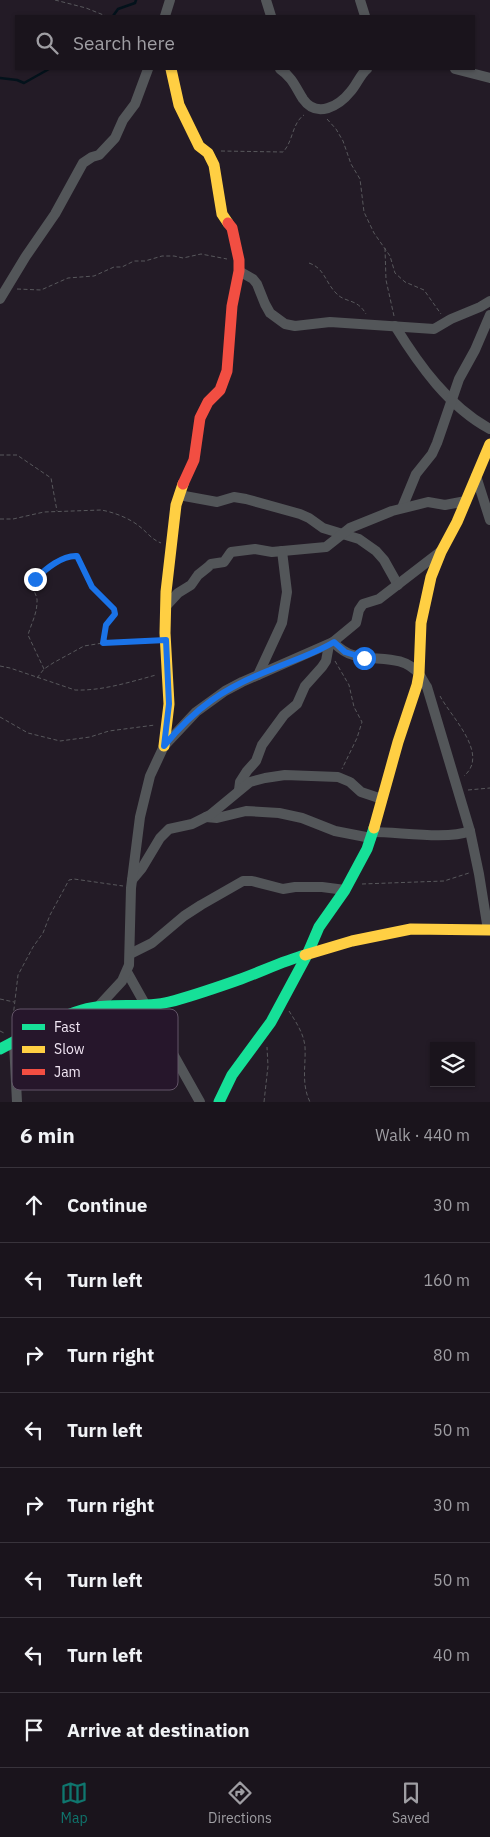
<!DOCTYPE html>
<meta charset="utf-8">
<style>
:root{--surface:#1a141c;--page:#231d25;--text:#f1f3f6;--muted:#9f9ea3;--line:#38333b;--accent:#0f766e}
body{margin:0;font-family:"IBM Plex Sans",sans-serif;background:var(--page);color:var(--text)}
.controls{position:absolute;right:15px;bottom:15px;display:grid;overflow:hidden;border-radius:0px;box-shadow:0 1px 4px #0004}
.controls button{width:45px;height:45px;display:grid;place-items:center;padding:0;border:0;border-bottom:1px solid var(--line);background:var(--surface);color:var(--text);font:25px sans-serif}
.stop{position:absolute;width:15px;height:15px;margin:-11px;border:4px solid #1a73e8;border-radius:50%;background:#fff}
.stop.end{background:#1a73e8;border-color:#fff;box-shadow:0 1px 5px #0008}
.list{margin:0;padding:0;list-style:none}
h2{display:flex;justify-content:space-between;align-items:center;height:65px;margin:0;padding:0 20px;font-size:21px}
h2 small{font-size:16px;font-weight:400;color:var(--muted)}
.list li{display:grid;grid-template-columns:32px 1fr auto;gap:15px;align-items:center;box-sizing:border-box;height:75px;padding:0 20px;border-top:1px solid var(--line)}
.list b{display:block;font-size:19px;white-space:nowrap}
.list em{font-size:16px;font-style:normal;color:var(--muted)}
.icon{flex:none;width:28px;height:28px;fill:none;stroke:currentColor;stroke-width:2;stroke-linecap:round;stroke-linejoin:round}
.map{position:relative;flex:none;width:490px;height:1102px;overflow:hidden}
.search{position:absolute;background:var(--surface);box-shadow:0 1px 4px #0004;left:15px;right:15px;top:15px;height:55px;display:flex;align-items:center;gap:12px;box-sizing:border-box;padding:0 18px;border-radius:0px;color:var(--muted);font-size:19px}
.sheet{height:665px;background:var(--surface)}
nav{display:flex;justify-content:space-around;align-items:center;box-sizing:border-box;height:70px;border-top:1px solid var(--line);background:var(--surface);font-size:14px;color:var(--muted)}
nav a{display:grid;justify-items:center;gap:2px}
nav .on{color:var(--accent)}
.map>svg:first-child{display:block}
</style>
<div class="map">
<svg width="490" height="1102" viewBox="0 0 490 1102">
<rect width="100%" height="100%" fill="#231b26"/>
<g fill="none" stroke-linecap="round" stroke-linejoin="round">
<g stroke="#03121b" stroke-width="2.5">
<polyline points="113,16 118,9 135,3 136,0"/>
<polyline points="0,78 17,80 24,83 49,69"/>
</g>
<g stroke="#58585c" stroke-width="1" stroke-dasharray="4 2.5" stroke-linecap="butt">
<polyline points="55,0 86,8 106,16"/>
<polyline points="327,119 336,129 343,141 351,164 360,179 364,212 374,233 390,256 395,273 405,282 424,290 441,314"/>
<path d="M221,151L283,152C293,142 292,123 304,115"/>
<polyline points="385,248 386,280 394,316"/>
<path d="M309,263C324,268 325,281 335,292C345,304 356,297 366,314"/>
<polyline points="17,289 41,290 68,278 94,276 114,267 122,267 134,261 145,261 162,256 174,256 183,258 201,254 227,259"/>
<polyline points="0,455 17,455 51,478 57,511"/>
<path d="M0,519H13L44,512L101,510C113,512 129,518 139,526C147,532 151,539 161,543"/>
<polyline points="335,661 349,685 354,707 362,722 357,738 342,769"/>
<path d="M0,666L10,668L75,690C102,691 130,682 156,675"/>
<path d="M44,669L28,635C31,624 37,614 37,602C38,595 31,589 33,584C36,572 66,555 77,556L92,587L115,609V615L106,625L103,643"/>
<polyline points="37,678 44,669 53,663 84,646 103,643 155,641"/>
<path d="M440,696C451,717 490,754 464,776"/>
<polyline points="0,717 28,733 60,741 90,737 109,731 155,725"/>
<polyline points="468,790 490,788"/>
<polyline points="362,884 444,881 469,873"/>
<polyline points="0,999 14,1002"/>
<path d="M289,1011C296,1022 304,1034 305,1047C306,1065 301,1084 310,1102"/>
<polyline points="14,1030 13,1017 18,975 33,947 43,933 50,915 69,880 74,879 123,886"/>
<polyline points="0,1031 4,1033"/>
<polyline points="264,1102 268,1066 267,1047"/>
</g>
<g stroke="#535659" stroke-width="10">
<polyline points="266,0 271,16"/>
<polyline points="360,0 365,16"/>
<polyline points="165,16 170,0"/>
<path d="M280,69C292,77 296,88 303,99C317,119 339,106 351,91C357,84 360,75 367,69"/>
<polyline points="455,69 490,78"/>
<polyline points="239,271 253,279 257,284 265,304 270,313 285,324 295,326 330,322 434,329 451,319 480,307 490,301"/>
<polyline points="0,299 26,256 55,214 83,163 92,157 99,155 115,138 123,120 135,104 148,69"/>
<path d="M395,326C419,365 449,407 490,429"/>
<polyline points="476,476 490,520"/>
<polyline points="179,495 217,502 234,497 246,499 300,514 309,518 323,528 359,539 376,551 384,560 398,585"/>
<polyline points="402,508 416,474 432,454 437,443 459,379 475,350 490,315"/>
<polyline points="166,606 178,593 191,585 198,575 208,567 211,564 224,562 231,552 255,549 272,552 326,547 350,528 392,511 428,502 445,505 466,501"/>
<path d="M333,642C339,648 345,653 353,655C375,662 402,653 419,674C422,678 424,683 427,687L470,831L479,874L488,930"/>
<polyline points="258,675 282,623 287,592 282,551"/>
<polyline points="239,790 240,782 247,771 256,761 262,745 284,715 297,704 305,686 322,667 326,661 329,645"/>
<polyline points="206,817 217,818 246,811 279,813 302,818 335,831 371,838"/>
<path d="M373,832C400,832 447,840 470,831"/>
<polyline points="132,880 142,868 160,838 169,829 192,824 210,815 250,782 265,778 285,775 338,777 350,782 361,792 382,799"/>
<polyline points="130,954 152,943 184,916 201,905 243,881 252,881 283,889 295,887 322,887 345,890"/>
<polyline points="127,972 200,1102"/>
<polyline points="97,1008 122,981 129,965 131,888 140,817 150,776 164,746 196,712 225,691 242,682 333,642 356,623 359,610 363,604 379,599 440,552"/>
<polyline points="14,1043 17,1102"/>
</g>
<g stroke="#16e098" stroke-width="11">
<path d="M0,1049C26,1036 54,1018 82,1010C110,1002 141,1009 169,1002C193,996 218,987 241,979C263,971 283,961 305,955"/>
<polyline points="219,1102 232,1075 271,1022 307,955 319,927 345,890 367,849 374,828"/>
</g>
<g stroke="#ffcf43" stroke-width="11">
<polyline points="171,69 179,105 199,146 208,153 214,165 222,214 228,223"/>
<polyline points="164,746 169,704 165,633 166,592 176,505 183,484"/>
<polyline points="374,828 398,742 417,685 419,674 421,623 431,577 441,552 457,522 490,444"/>
<polyline points="305,955 352,941 411,929 490,930"/>
</g>
<polyline stroke="#f24e42" stroke-width="11" points="183,484 194,460 200,418 208,402 220,390 227,371 232,306 239,271 239,260 232,228 228,223"/>
</g>
<g fill="none" stroke-linecap="round" stroke-linejoin="round">
<path stroke="#1a73e8" stroke-width="6" d="M35,579C46,569 62,555 77,556L92,587L114,609L115,614L106,625L103,643L166,640L169,704L164,746C195,708 224,688 270,670C291,661 314,654 334,642L345,652L364,658"/>
</g>
<rect x="12" y="1009" width="166" height="81" rx="8" fill="#26162b" stroke="#635568" stroke-width="1"/>
<rect x="22" y="1024" width="23" height="6" fill="#16e098"/>
<rect x="22" y="1046" width="23" height="7" fill="#ffcf43"/>
<rect x="22" y="1069" width="23" height="6" fill="#f24e42"/>
<g font-size="14" fill="#f2e7f5">
<text x="54" y="1032">Fast</text>
<text x="54" y="1054">Slow</text>
<text x="54" y="1077">Jam</text>
</g>
</svg>
<div class="controls">
<button><svg class="icon" aria-label="layers" viewBox="0 0 24 24"><path d="M12 4l9 5-9 5-9-5zM3 14l9 5 9-5"/></svg></button>
</div>
<div class="stop" style="left:364px;top:658px"></div>
<div class="stop end" style="left:35px;top:579px"></div>
<div class="search"><svg class="icon" aria-label="search" viewBox="0 0 24 24"><circle cx="10" cy="10" r="6"/><path d="M15 15l6 6"/></svg>Search here</div>
</div>
<section class="sheet">
<h2>6 min<small>Walk · 440 m</small></h2>
<ul class="list">
<li><svg class="icon" aria-label="ahead" viewBox="0 0 24 24"><path d="M12 20V5M6 11l6-6 6 6"/></svg><div><b>Continue</b></div><em>30 m</em></li>
<li><svg class="icon" aria-label="left" viewBox="0 0 24 24"><path d="M17 20v-9H6M10 6l-5 5 5 5"/></svg><div><b>Turn left</b></div><em>160 m</em></li>
<li><svg class="icon" aria-label="right" viewBox="0 0 24 24"><path d="M7 20v-9h11M14 6l5 5-5 5"/></svg><div><b>Turn right</b></div><em>80 m</em></li>
<li><svg class="icon" aria-label="left" viewBox="0 0 24 24"><path d="M17 20v-9H6M10 6l-5 5 5 5"/></svg><div><b>Turn left</b></div><em>50 m</em></li>
<li><svg class="icon" aria-label="right" viewBox="0 0 24 24"><path d="M7 20v-9h11M14 6l5 5-5 5"/></svg><div><b>Turn right</b></div><em>30 m</em></li>
<li><svg class="icon" aria-label="left" viewBox="0 0 24 24"><path d="M17 20v-9H6M10 6l-5 5 5 5"/></svg><div><b>Turn left</b></div><em>50 m</em></li>
<li><svg class="icon" aria-label="left" viewBox="0 0 24 24"><path d="M17 20v-9H6M10 6l-5 5 5 5"/></svg><div><b>Turn left</b></div><em>40 m</em></li>
<li><svg class="icon" aria-label="arrive" viewBox="0 0 24 24"><path d="M6 21V4h12l-3 4 3 4H6"/></svg><div><b>Arrive at destination</b></div></li>
</ul>
</section>
<nav>
<a class="on"><svg class="icon" aria-label="map" viewBox="0 0 24 24"><path d="M3 6l6-2 6 2 6-2v14l-6 2-6-2-6 2zM9 4v14M15 6v14"/></svg>Map</a>
<a><svg class="icon" aria-label="directions" viewBox="0 0 24 24"><path d="M12 3l9 9-9 9-9-9zM9 14v-3h6M13 9l2 2-2 2"/></svg>Directions</a>
<a><svg class="icon" aria-label="saved" viewBox="0 0 24 24"><path d="M7 4h10v16l-5-4-5 4z"/></svg>Saved</a>
</nav>
